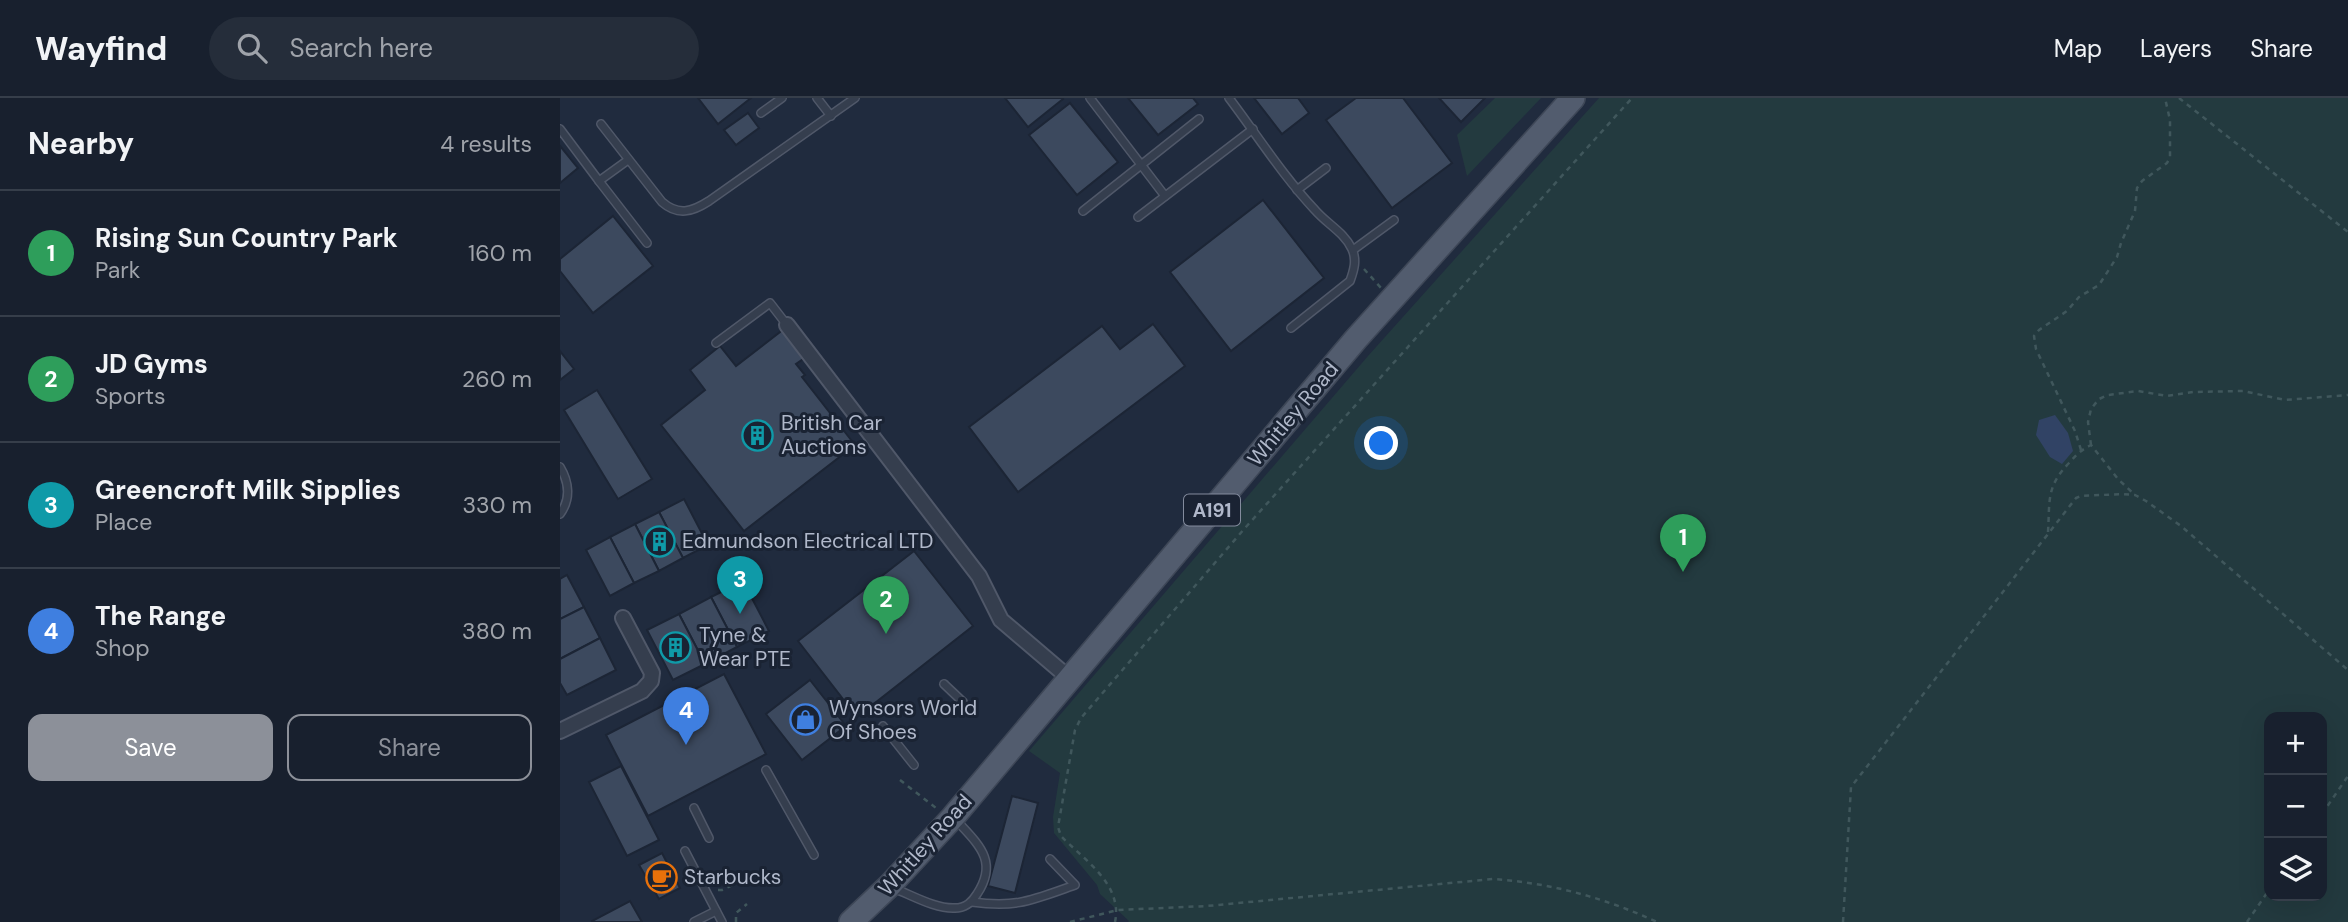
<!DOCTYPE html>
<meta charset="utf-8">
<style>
:root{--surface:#18202e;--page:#252d3a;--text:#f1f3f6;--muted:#9fa3aa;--line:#363e4a;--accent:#8c9099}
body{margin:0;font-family:"DM Sans",sans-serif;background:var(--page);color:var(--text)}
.controls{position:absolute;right:21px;bottom:21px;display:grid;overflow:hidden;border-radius:14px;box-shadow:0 7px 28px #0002}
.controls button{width:63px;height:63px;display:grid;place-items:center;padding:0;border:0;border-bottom:2px solid var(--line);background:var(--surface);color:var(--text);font:35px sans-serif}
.you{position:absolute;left:822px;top:346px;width:24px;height:24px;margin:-18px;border:5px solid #fff;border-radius:50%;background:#1a73e8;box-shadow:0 0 0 10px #1a73e833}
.badge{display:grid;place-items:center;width:46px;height:46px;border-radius:50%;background:var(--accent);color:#fff;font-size:23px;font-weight:700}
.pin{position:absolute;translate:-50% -58px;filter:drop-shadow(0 2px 4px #0008)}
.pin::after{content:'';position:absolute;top:37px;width:24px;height:21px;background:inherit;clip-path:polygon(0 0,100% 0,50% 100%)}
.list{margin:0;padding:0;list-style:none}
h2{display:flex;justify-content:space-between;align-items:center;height:91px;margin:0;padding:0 28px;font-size:30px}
h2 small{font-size:23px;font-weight:400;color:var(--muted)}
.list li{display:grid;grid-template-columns:46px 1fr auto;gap:21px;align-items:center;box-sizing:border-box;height:126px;padding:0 28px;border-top:2px solid var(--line)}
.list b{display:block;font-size:26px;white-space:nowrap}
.list p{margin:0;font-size:23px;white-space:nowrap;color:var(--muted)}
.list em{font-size:23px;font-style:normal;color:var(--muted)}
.actions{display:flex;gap:14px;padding:21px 28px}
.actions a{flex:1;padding:16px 0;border:2px solid var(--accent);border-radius:14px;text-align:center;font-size:24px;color:var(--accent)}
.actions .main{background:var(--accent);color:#fff}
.icon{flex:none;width:38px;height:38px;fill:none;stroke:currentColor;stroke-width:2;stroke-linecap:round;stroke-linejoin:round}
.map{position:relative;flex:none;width:1788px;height:824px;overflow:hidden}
header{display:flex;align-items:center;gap:42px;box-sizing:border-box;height:98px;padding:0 35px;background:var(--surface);border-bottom:2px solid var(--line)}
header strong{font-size:33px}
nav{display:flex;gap:38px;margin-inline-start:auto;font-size:24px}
.search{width:490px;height:63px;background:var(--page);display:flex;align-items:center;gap:18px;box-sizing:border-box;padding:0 24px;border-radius:38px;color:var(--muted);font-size:26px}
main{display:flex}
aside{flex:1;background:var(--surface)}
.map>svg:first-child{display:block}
</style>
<header>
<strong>Wayfind</strong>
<div class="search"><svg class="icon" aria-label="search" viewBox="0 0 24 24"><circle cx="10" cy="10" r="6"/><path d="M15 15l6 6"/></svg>Search here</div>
<nav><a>Map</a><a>Layers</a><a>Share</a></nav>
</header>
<main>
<aside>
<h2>Nearby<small>4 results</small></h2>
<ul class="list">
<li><span class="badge" style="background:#2e9e5b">1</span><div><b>Rising Sun Country Park</b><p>Park</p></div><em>160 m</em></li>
<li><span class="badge" style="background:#2e9e5b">2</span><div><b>JD Gyms</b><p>Sports</p></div><em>260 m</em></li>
<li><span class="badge" style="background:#0f9aa8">3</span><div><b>Greencroft Milk Sipplies</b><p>Place</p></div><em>330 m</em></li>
<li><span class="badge" style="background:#3f7fe0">4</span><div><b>The Range</b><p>Shop</p></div><em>380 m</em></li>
</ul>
<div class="actions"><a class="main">Save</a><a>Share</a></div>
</aside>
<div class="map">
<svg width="1788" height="824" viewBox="0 0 1788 824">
<rect width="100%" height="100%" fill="#202b3e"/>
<g fill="#233a3f" fill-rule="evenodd">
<polygon points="935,0 981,0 907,78 897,37"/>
<path d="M1039,0H1788V824H568L569,823L540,796L537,787L494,735L493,719L500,675L469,653L808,258ZM1709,619H1762V798H1709Z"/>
</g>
<polygon fill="#314365" points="1495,317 1508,335 1513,353 1502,366 1490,359 1476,337 1479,322"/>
<g fill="#3c495e" stroke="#1c2535" stroke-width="2">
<polygon points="138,0 191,0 158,26"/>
<polygon points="445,0 502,0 503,1 468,29"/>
<polygon points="568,0 633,0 638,6 598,37"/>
<polygon points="694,0 738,0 749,15 722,36"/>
<polygon points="796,0 843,0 892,65 832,110 766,22"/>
<polygon points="879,0 925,0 901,24"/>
<polygon points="510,5 558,64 517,97 469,37"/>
<polygon points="188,15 199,30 176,47 164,32"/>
<polygon points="0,48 18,70 0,85"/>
<polygon points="703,102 764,180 671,253 610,174"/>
<polygon points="53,118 93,168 33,215 0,173 0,161"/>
<polygon points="593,226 625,268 458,394 409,329 542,228 560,251"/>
<polygon points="224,231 246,259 236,266 245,277 242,279 295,347 184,433 101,327 145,292 130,272 160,248 176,268"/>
<polygon points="0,253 14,271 0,282"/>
<polygon points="37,292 92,381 58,401 4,312"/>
<polygon points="124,401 148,447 123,460 99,414"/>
<polygon points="99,414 123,460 99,473 75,426"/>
<polygon points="75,426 99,473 74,485 50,439"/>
<polygon points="50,439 74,485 50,498 26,452"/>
<polygon points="354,453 413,528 297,619 238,543"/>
<polygon points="7,477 24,509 0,521 0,481"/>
<polygon points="183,483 209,533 177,549 151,499"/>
<polygon points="151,499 177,549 145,566 119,516"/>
<polygon points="24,509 40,540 0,561 0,521"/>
<polygon points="119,516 145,566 113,582 87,532"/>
<polygon points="40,540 56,572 7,597 0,585 0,561"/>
<polygon points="164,576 206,656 88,718 46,637"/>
<polygon points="250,582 286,628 242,662 206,616"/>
<polygon points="61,668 99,742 67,758 29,684"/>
<polygon points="452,698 478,705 455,795 428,788"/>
<polygon points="102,755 120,790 99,801 79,767"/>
<polygon points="70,803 82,824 32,824 32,823"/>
</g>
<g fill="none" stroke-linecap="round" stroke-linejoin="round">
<defs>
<g id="lane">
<polyline points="257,0 271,18"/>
<polyline points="530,0 605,98"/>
<path d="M669,0C697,37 723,78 755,112C767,126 784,134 792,151C797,162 794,172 790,183L731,230"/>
<polyline points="201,15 222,0"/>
<path d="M41,26L102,104C118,118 132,114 149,103L295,0"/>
<polyline points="0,31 39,83"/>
<polyline points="68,62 39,83 87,145"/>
<polyline points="737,92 766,70"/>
<polyline points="523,113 639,21"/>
<polyline points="578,119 693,31"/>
<polyline points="793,152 834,122"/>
<polyline points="156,245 210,205 227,227"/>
<path d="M0,369C9,384 11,401 0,416"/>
<polyline points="384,586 403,604"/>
<polyline points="323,628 354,667"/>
<polyline points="206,672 254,757"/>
<polyline points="134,710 149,740"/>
<polyline points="125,753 162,824"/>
<path d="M333,790C352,797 375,811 395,810C406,810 412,804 417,796C439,763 418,746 396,722"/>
<path d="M412,804C458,810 472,802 515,787L490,761"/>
<polyline points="134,824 156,813"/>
</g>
<g id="street">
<polyline points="227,227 419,478 441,522 509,580"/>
<polyline points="0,633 82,593 91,583 92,575 63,520"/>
</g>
<polyline id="primary" points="291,824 329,788 393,719 796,241 1013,0"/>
</defs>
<use href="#lane" stroke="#505869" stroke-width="10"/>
<use href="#street" stroke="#505869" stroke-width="18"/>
<use href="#primary" stroke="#3e4757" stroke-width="26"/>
<g stroke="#40575c" stroke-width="2.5" stroke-dasharray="5 5" stroke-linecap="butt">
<polyline points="1619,0 1788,134"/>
<polyline points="804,171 821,190"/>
<polyline points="1531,347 1528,324 1531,311 1539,301 1548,297 1578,293 1607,298 1633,294 1683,293 1725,302 1788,297"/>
<polyline points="1521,352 1515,333 1476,251 1474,238 1479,232 1507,213 1519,199 1539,187 1557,159 1561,145 1575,113 1577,90 1582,83 1607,65 1610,59 1610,22 1605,0"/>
<path d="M1488,434C1490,402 1486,389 1509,365C1516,357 1521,352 1531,347L1558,381L1575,397"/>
<polyline points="340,682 376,710"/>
<polyline points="1762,716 1788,678"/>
<polyline points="158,792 162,792 181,783 177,774"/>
<polyline points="176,824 176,815 187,806"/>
<path d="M510,824L558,812L647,808L933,781C991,785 1045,800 1097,824"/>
<path d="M555,824C563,786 524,762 501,738L498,729L515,632L521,620L685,430L1072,0"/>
<polyline points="1283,824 1291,689 1516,400 1521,398 1562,396 1575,397 1586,403 1621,428 1788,572"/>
<polyline points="1687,824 1709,792"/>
</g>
<use href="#lane" stroke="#353e4e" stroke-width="7"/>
<use href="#street" stroke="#353e4e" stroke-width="14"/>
<use href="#primary" stroke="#525c6e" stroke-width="23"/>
</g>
<defs>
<symbol id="building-ring" viewBox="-11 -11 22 22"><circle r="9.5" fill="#1a2333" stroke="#0f9aa8" stroke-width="1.5"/><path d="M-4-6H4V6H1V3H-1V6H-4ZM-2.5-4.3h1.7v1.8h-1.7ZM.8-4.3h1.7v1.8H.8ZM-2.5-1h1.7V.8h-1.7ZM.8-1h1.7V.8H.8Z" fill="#0f9aa8"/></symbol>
<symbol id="shop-ring" viewBox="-11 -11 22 22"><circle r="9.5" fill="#1a2333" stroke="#3f7fe0" stroke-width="1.5"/><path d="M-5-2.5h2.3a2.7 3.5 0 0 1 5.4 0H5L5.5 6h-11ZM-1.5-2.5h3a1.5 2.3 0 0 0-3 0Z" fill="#3f7fe0"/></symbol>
<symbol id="cafe-ring" viewBox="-11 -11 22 22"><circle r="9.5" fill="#1a2333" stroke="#e8710a" stroke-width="1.5"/><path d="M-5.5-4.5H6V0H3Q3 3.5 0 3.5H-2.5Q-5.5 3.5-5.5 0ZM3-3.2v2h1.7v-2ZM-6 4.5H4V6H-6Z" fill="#e8710a"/></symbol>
</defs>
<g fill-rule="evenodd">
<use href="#building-ring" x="180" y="320" width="35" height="35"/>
<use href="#building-ring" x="82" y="426" width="35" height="35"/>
<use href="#building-ring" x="98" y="532" width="35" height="35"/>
<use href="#shop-ring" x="228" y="604" width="35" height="35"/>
<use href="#cafe-ring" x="84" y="762" width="35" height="35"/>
</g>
<g text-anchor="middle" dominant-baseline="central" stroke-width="6" stroke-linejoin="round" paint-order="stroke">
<rect fill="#1a2333" stroke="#838b9d" stroke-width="2" x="624" y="396.5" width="56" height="31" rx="5"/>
<g font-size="19" font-weight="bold" fill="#b0b8ca">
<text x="652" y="412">A191</text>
</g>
<g font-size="21" fill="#b0b8ca" stroke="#1a2333">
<text transform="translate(733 316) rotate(-50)">Whitley Road</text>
<text transform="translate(365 747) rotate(-48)">Whitley Road</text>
</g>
<g font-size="21" fill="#b0b8ca" stroke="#1a2333" text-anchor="start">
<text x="221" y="325">British Car<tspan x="221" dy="24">Auctions</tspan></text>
<text x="122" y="443">Edmundson Electrical LTD</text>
<text x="139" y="537">Tyne &amp;<tspan x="139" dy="24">Wear PTE</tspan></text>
<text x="269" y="610">Wynsors World<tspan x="269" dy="24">Of Shoes</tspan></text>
<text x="124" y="779">Starbucks</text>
</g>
</g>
</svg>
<div class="controls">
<button>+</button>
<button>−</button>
<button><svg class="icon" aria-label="layers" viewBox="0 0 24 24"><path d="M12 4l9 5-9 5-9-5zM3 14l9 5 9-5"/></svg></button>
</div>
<div class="you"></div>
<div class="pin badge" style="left:1123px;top:474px;background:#2e9e5b">1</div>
<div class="pin badge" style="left:326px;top:536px;background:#2e9e5b">2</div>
<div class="pin badge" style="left:180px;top:516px;background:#0f9aa8">3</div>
<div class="pin badge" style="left:126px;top:647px;background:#3f7fe0">4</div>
</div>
</main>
